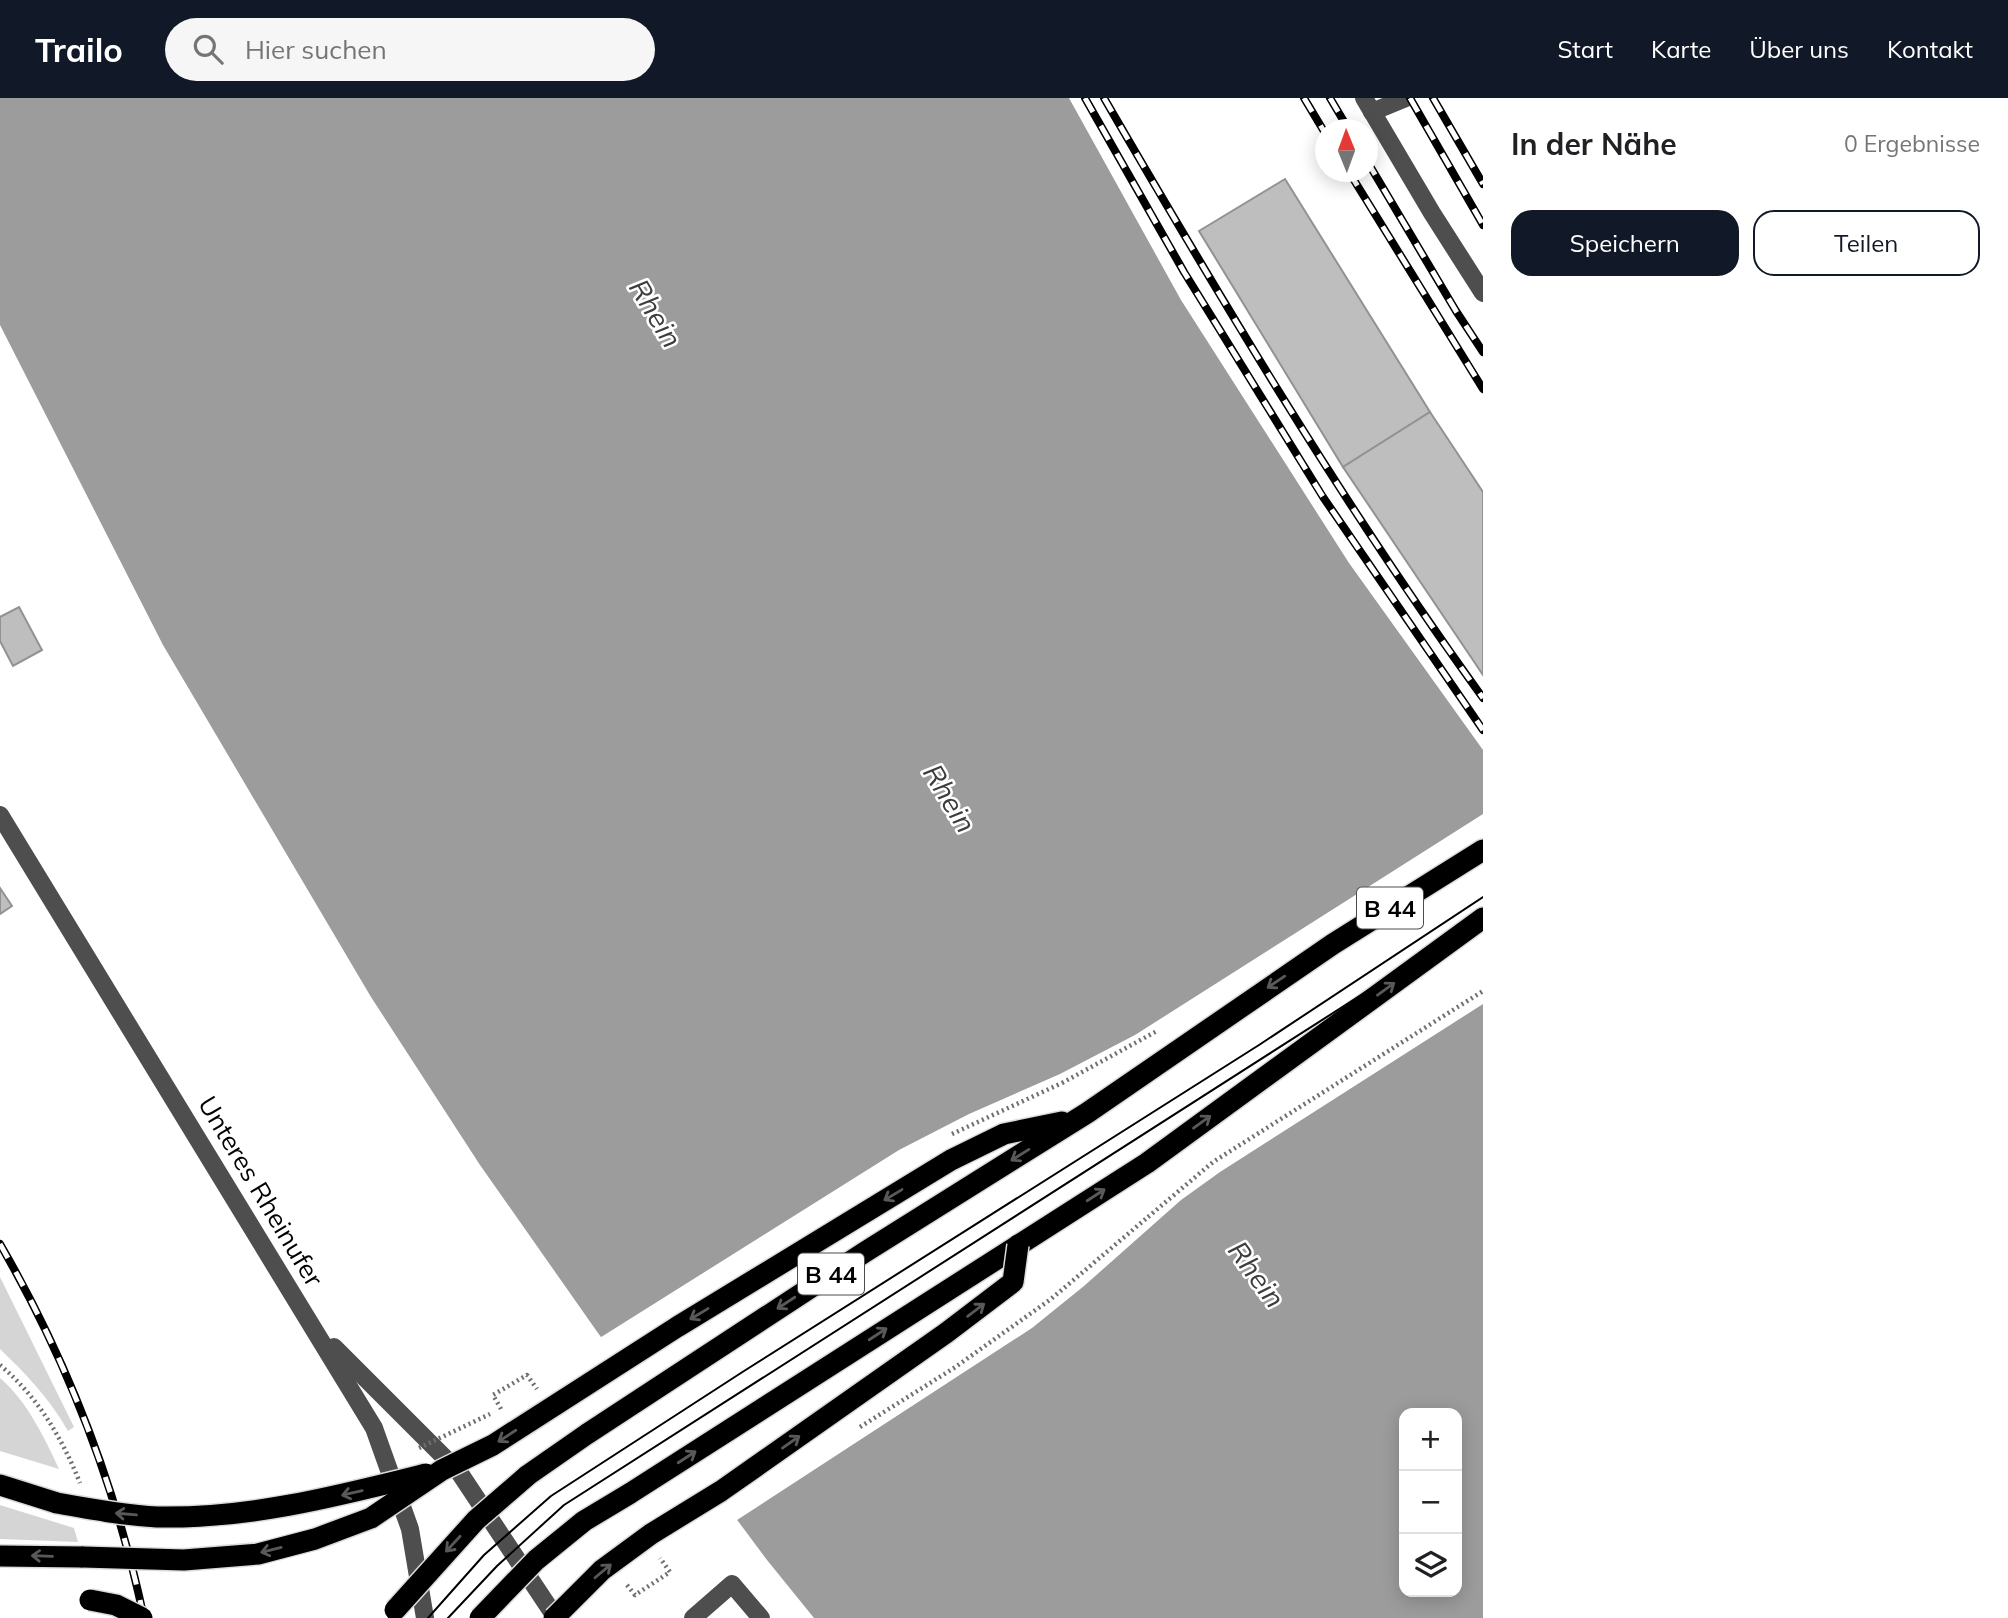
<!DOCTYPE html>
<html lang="de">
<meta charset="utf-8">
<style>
:root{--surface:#fff;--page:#f6f6f6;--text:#202124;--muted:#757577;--line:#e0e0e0;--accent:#111827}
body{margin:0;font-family:Mulish,sans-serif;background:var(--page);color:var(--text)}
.controls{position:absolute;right:21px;bottom:21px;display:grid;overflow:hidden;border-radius:14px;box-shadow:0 4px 18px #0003}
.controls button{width:63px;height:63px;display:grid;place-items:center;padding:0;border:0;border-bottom:2px solid var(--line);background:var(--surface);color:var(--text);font:35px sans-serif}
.compass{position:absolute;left:1315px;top:21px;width:63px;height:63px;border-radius:50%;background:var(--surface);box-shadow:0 4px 18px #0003;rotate:359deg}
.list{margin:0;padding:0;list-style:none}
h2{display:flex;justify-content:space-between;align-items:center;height:91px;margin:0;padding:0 28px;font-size:30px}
h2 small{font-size:23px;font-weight:400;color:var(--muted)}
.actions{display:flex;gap:14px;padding:21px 28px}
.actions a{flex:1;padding:16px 0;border:2px solid var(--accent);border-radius:21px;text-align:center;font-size:24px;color:var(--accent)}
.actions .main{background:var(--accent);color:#fff}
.icon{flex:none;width:38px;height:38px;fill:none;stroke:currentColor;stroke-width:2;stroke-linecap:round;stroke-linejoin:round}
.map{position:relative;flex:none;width:1483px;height:1520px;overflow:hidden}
header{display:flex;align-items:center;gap:42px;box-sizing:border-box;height:98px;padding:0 35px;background:var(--accent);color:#fff}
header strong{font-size:33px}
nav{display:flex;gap:38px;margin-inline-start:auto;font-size:24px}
.search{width:490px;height:63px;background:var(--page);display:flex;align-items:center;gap:18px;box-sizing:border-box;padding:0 24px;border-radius:38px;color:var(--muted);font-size:26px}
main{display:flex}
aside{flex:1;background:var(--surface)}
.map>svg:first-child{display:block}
</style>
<header>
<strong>Trailo</strong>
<div class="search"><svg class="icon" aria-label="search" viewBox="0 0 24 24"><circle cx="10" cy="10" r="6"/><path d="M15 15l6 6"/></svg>Hier suchen</div>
<nav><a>Start</a><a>Karte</a><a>Über uns</a><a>Kontakt</a></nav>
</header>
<main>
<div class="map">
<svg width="1483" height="1520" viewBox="0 0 1483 1520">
<rect width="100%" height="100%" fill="#fff"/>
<g fill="#d5d5d5">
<path d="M0,1179L74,1329L68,1333C50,1301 26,1276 0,1251Z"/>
<path d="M0,1280C27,1303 44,1339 59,1371L0,1353Z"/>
<polygon points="0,1407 74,1430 78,1444 0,1441"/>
</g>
<path fill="#9c9c9c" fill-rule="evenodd" d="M0,0H1069L1181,202L1349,465L1483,652V1520H814L767,1462L598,1235L480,1067L371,899L163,547L0,227ZM1404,1315H1457V1494H1404Z"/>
<polygon fill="#fff" points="1483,716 1483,906 1220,1074 1181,1102 1084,1188 1032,1230 734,1424 598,1241 899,1052 969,1016 1060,976 1135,937"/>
<g fill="#bebebe" stroke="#929292" stroke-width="2">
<polygon points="1285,81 1430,314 1343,369 1199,133"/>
<polygon points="1430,314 1483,394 1483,577 1343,369"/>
<polygon points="19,509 42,552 13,568 0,543 0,519"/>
<polygon points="0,790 12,808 0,816"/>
</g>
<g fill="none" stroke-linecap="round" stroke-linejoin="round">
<defs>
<g id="highway">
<polyline points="951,1062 1004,1036 1062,1024"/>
<polyline points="587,1336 865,1154 1087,1015 1333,846 1483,752"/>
<polyline points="0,1387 57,1405"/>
<polyline points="629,1396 1147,1065 1483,820"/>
<polyline points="0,1458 83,1459"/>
</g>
</defs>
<use href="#highway" stroke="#dbdbdb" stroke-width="24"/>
<g stroke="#707070" stroke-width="4.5" stroke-dasharray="2 3.5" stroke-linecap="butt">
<polyline points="1062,985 1157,933"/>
<polyline points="1148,1119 1213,1064 1483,893"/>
<path d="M0,1267C38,1299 62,1340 80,1385"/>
<polyline points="501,1311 493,1297 527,1277 537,1291"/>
<polyline points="627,1487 635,1497 670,1474 660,1460"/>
</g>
<g stroke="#4e4e4e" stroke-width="18">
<polyline points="1364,0 1432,115 1483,195"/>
<polyline points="1372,14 1406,0"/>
<polyline points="0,717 374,1330 410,1431 425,1520"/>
<polyline points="334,1249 459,1374 556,1520"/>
<polyline points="693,1520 732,1486 761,1520"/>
</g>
<use href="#highway" stroke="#000" stroke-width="21"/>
<g stroke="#000" stroke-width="2">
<polyline points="428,1520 484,1457 551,1398 744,1273 1259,947 1483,799"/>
<polyline points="448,1520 497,1468 564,1407 1483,819"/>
</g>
<defs>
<g id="rail">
<polyline points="1085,0 1184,174 1323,399 1483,632"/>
<path d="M1104,0C1223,205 1344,408 1483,600"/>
<polyline points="1304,0 1325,35"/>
<polyline points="1330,0 1349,32"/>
<polyline points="1410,0 1483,127"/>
<polyline points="1433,0 1483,86"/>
<polyline points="1367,63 1456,213 1483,254"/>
<polyline points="1349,74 1483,291"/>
<path d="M0,1146C67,1262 116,1389 144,1520"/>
</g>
</defs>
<use href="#rail" stroke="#000" stroke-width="8"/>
<use href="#rail" stroke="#fff" stroke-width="5" stroke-dasharray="16" stroke-linecap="butt"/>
<defs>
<g id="highway-bridge">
<path d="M57,1405C90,1411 123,1417 157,1419C249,1421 338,1398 426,1376"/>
<polyline points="83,1459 184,1462 258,1456 315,1441 371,1420 442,1372 493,1347 677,1229 951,1062"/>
<polyline points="90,1502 116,1507 142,1520"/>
<polyline points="395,1512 476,1422 528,1377 587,1336"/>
<polyline points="480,1520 536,1462 584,1423 629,1396"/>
<polyline points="554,1520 602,1472 651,1436 721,1393 946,1235 1013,1184 1018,1147"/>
</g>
</defs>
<use href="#highway-bridge" stroke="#dbdbdb" stroke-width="24" stroke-linecap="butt"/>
<g stroke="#707070" stroke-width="4.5" stroke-dasharray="2 3.5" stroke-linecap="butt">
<polyline points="952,1036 1062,985"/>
<polyline points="860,1329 954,1270 1051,1201 1148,1119"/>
<polyline points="419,1350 490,1316"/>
</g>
<use href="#highway-bridge" stroke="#000" stroke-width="21"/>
</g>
<defs><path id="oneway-shaft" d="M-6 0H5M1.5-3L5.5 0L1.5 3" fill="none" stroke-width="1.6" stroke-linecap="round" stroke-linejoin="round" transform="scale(1.75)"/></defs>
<g stroke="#595959">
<use href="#oneway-shaft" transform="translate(1276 884) rotate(146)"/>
<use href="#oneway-shaft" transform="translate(1386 891) rotate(-36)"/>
<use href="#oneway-shaft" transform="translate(1202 1024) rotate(-36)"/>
<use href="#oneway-shaft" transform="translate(1020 1057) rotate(148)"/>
<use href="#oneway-shaft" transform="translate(893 1097) rotate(149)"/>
<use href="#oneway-shaft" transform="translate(1096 1097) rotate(-33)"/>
<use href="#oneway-shaft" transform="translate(786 1205) rotate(147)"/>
<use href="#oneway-shaft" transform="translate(976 1212) rotate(-37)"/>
<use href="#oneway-shaft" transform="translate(699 1216) rotate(149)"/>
<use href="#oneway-shaft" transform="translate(878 1236) rotate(-33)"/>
<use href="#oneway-shaft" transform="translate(507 1338) rotate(147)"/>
<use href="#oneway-shaft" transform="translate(791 1344) rotate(-35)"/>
<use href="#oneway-shaft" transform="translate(687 1359) rotate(-33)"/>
<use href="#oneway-shaft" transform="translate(352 1395) rotate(167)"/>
<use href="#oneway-shaft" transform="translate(126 1416) rotate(-175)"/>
<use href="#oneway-shaft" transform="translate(453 1446) rotate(133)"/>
<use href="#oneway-shaft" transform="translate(271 1452) rotate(166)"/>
<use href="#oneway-shaft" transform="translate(42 1458) rotate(-178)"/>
<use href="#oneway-shaft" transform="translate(603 1473) rotate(-40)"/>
</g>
<g text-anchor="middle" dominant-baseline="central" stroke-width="5" stroke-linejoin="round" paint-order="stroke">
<g fill="#fff" stroke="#4c4c4c" stroke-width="2">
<rect x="1357" y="789.5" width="66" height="41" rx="5"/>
<rect x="798" y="1155.5" width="66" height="41" rx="5"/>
</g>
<g font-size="24" font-weight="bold" fill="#000">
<text x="1390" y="810">B 44</text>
<text x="831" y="1176">B 44</text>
</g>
<g font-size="26" fill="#000" stroke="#fff">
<text transform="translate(261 1093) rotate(59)">Unteres Rheinufer</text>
</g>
<g font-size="28" font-style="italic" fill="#3d3d3d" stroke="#fff">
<text transform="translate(656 215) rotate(59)">Rhein</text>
<text transform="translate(950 700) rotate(59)">Rhein</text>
<text transform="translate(1257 1176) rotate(54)">Rhein</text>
</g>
</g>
</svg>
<div class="controls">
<button>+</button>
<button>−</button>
<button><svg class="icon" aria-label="layers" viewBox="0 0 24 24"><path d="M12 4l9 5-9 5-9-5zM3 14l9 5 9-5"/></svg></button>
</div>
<svg class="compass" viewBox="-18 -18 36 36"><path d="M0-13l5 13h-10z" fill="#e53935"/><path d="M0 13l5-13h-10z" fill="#757577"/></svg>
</div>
<aside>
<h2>In der Nähe<small>0 Ergebnisse</small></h2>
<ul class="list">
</ul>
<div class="actions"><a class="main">Speichern</a><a>Teilen</a></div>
</aside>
</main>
